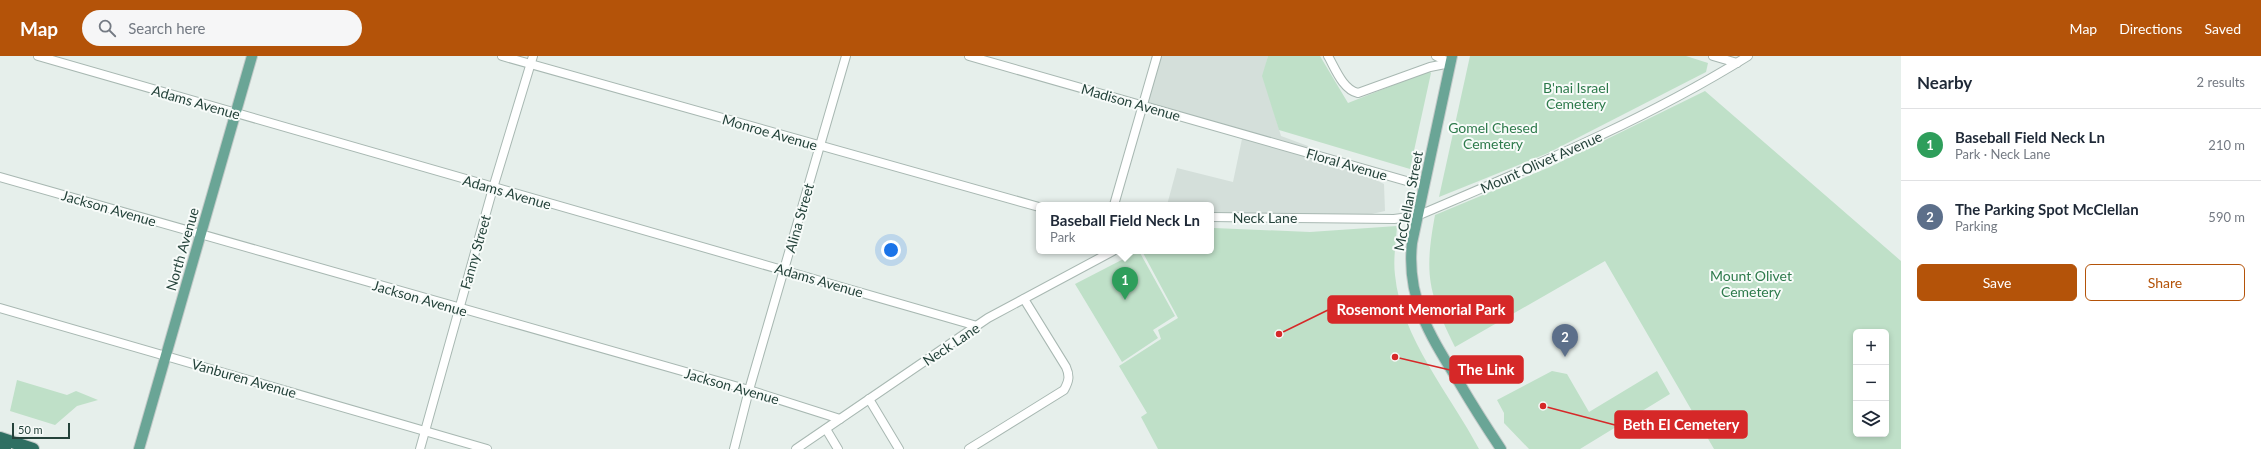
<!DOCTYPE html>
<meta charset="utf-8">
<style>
:root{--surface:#fff;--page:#f6f6f7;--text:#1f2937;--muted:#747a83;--line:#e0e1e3;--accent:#b45309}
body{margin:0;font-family:Lato,sans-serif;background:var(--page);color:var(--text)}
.controls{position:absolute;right:12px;bottom:12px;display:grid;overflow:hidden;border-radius:6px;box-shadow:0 2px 6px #0003}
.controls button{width:36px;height:36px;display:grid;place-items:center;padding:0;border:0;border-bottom:1px solid var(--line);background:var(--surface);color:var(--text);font:20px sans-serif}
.scale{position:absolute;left:12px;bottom:10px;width:58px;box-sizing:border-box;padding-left:4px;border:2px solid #24423a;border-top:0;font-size:11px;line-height:14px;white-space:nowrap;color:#24423a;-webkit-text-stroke:3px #f7fbf9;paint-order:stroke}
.you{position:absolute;left:891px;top:194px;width:14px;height:14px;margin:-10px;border:3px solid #fff;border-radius:50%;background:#1a73e8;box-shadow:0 0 0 6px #1a73e833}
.badge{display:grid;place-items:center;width:26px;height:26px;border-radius:50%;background:var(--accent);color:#fff;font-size:13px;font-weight:700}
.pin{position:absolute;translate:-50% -33px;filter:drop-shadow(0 1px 2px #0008)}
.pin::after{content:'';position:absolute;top:21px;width:14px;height:12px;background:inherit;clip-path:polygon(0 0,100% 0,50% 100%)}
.popup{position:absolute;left:1036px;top:146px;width:178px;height:52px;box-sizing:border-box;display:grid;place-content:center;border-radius:6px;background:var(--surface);filter:drop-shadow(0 1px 3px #0005);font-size:13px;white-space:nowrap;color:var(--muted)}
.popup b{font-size:15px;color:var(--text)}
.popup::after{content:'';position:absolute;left:50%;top:100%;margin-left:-8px;border:8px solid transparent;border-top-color:var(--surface)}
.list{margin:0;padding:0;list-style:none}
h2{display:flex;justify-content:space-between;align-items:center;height:52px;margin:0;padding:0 16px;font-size:17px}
h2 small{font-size:13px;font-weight:400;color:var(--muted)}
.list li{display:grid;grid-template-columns:26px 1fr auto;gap:12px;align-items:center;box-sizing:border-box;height:72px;padding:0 16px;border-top:1px solid var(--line)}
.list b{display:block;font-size:15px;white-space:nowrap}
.list p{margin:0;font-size:13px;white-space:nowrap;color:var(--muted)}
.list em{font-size:13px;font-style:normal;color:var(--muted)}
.actions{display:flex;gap:8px;padding:12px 16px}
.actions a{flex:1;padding:9px 0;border:1px solid var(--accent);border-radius:6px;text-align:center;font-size:14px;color:var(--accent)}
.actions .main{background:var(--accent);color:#fff}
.icon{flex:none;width:22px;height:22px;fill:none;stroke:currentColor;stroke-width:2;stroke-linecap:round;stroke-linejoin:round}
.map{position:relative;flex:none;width:1901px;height:393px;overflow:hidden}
header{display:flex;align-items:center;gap:24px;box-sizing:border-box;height:56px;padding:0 20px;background:var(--accent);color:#fff}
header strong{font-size:19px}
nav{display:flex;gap:22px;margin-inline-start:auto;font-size:14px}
.search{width:280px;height:36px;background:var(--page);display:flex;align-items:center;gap:10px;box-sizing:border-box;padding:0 14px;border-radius:22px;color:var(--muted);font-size:15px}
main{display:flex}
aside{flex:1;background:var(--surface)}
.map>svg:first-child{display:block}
</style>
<header>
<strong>Map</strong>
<div class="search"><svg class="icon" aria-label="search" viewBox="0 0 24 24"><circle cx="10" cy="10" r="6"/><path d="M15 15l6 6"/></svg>Search here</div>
<nav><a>Map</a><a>Directions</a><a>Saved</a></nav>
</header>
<main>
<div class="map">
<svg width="1901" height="393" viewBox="0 0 1901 393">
<rect width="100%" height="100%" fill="#e6efeb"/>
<polygon fill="#d4dfda" points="1161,0 1268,0 1263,20 1281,80 1308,90 1384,128 1385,155 1345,164 1211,163 1211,149 1167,149 1177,112 1233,126 1243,78 1147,50"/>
<g fill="#bfe0c8" fill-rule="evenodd">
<polygon points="1268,0 1320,0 1348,47 1429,15 1431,17 1410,113 1279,74 1262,20"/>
<polygon points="1470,0 1686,0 1708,7 1706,16 1548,97 1439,141"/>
<path d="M1705,35L1901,205V393H1714L1605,205L1455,291C1428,236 1424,219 1435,159L1550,111ZM1856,276H1886V378H1856Z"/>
<path d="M1397,170C1396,186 1393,203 1395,219C1401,282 1450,338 1479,393H1158L1141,361L1147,357L1119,310L1161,283L1158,274L1178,262L1142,195H1211V173L1214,172L1310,176Z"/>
<polygon points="1139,195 1175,260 1153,274 1158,282 1122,306 1075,228"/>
<polygon points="1552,315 1567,318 1589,356 1657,315 1670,338 1580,393 1529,393 1504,367 1504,357 1497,344"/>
<polygon points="17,324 67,339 76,335 98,344 77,350 55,369 10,355"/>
</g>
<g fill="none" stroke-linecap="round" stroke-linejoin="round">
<defs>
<g id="minor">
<polyline points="38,0 977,270"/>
<polyline points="502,0 1039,151"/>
<polyline points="969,0 1424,130"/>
<path d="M1328,0C1335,12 1343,34 1358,37L1430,11L1450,7"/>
<polyline points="1436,0 1450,7"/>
<polyline points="1713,0 1737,7"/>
<polyline points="0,121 749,334 840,363"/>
<polyline points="1114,149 1157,0"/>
<path d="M1211,161L1394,163L1417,160C1529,112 1644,65 1748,0"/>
<polyline points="0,252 487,393"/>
<polyline points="869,343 899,393"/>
<polyline points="826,373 838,393"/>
<polyline points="420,393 493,132 533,0"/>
<polyline points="734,393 749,334 846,0"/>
<polyline points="796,393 988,262 1113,195"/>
<path d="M969,393L1064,334C1069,325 1070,320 1066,311L1024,243"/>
</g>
<g id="major">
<path d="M1452,0L1412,187C1406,244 1431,281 1460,328C1473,350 1487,372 1501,393"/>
<polyline points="139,393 252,0"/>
</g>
<g id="highway">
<polyline points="0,382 33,393"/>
<polyline points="0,391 5,393"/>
</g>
</defs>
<use href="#minor" stroke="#a8b8b2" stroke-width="10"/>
<use href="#major" stroke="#c2cac8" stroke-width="12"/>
<use href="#highway" stroke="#c2cac8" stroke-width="14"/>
<use href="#minor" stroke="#fff" stroke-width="8"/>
<use href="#major" stroke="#6aa596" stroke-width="10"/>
<use href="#highway" stroke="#2f6f62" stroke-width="12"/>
</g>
<g text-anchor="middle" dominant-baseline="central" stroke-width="4" stroke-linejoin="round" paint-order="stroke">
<g font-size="14" fill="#2d7a4b" stroke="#f7fbf9">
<text x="1576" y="31">B'nai Israel<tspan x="1576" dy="16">Cemetery</tspan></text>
<text x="1493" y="71">Gomel Chesed<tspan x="1493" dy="16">Cemetery</tspan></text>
<text x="1751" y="219">Mount Olivet<tspan x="1751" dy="16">Cemetery</tspan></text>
</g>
<g font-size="14" fill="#24423a" stroke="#f7fbf9">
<text transform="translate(196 46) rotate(16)">Adams Avenue</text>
<text transform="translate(1131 46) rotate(16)">Madison Avenue</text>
<text transform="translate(770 76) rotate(16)">Monroe Avenue</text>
<text transform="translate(1541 106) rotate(-24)">Mount Olivet Avenue</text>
<text transform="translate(1347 108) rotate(16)">Floral Avenue</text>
<text transform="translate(507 136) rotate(16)">Adams Avenue</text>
<text transform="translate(1408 145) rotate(-79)">McClellan Street</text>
<text transform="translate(109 152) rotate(16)">Jackson Avenue</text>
<text x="1265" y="161">Neck Lane</text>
<text transform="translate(799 162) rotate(-74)">Alina Street</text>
<text transform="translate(182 193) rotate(-74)">North Avenue</text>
<text transform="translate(475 196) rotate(-74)">Fanny Street</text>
<text transform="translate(819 224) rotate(16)">Adams Avenue</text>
<text transform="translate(420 242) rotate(16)">Jackson Avenue</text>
<text transform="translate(951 288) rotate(-34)">Neck Lane</text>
<text transform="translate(244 322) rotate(16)">Vanburen Avenue</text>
<text transform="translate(732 330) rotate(16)">Jackson Avenue</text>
</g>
</g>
<path fill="none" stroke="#d62828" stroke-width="1.5" d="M1279 278L1328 254M1395 301L1450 314M1543 350L1615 369"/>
<g fill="#d62828" stroke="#f7fbf9" stroke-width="1.5">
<circle cx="1279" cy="278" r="4"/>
<circle cx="1395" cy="301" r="4"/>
<circle cx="1543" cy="350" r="4"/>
</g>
<g fill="#d62828" stroke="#d62828" stroke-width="1.5">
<rect x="1328" y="240" width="185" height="27" rx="4"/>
<rect x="1450" y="300" width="73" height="27" rx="4"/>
<rect x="1615" y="355" width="132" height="27" rx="4"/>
</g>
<g font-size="15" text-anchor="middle" font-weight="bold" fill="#fff">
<text x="1421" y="259">Rosemont Memorial Park</text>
<text x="1486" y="319">The Link</text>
<text x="1681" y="374">Beth El Cemetery</text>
</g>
</svg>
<div class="controls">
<button>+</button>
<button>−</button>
<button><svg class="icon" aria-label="layers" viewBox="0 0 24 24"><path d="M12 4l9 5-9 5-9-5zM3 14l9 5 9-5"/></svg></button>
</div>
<div class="scale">50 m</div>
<div class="you"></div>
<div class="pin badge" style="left:1125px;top:244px;background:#2e9e5b">1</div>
<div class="popup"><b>Baseball Field Neck Ln</b>Park</div>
<div class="pin badge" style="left:1565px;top:301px;background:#5c6f8a">2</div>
</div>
<aside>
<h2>Nearby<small>2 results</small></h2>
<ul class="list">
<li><span class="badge" style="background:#2e9e5b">1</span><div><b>Baseball Field Neck Ln</b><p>Park · Neck Lane</p></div><em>210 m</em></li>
<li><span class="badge" style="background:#5c6f8a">2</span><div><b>The Parking Spot McClellan</b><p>Parking</p></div><em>590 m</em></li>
</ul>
<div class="actions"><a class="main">Save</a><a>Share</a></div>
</aside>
</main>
